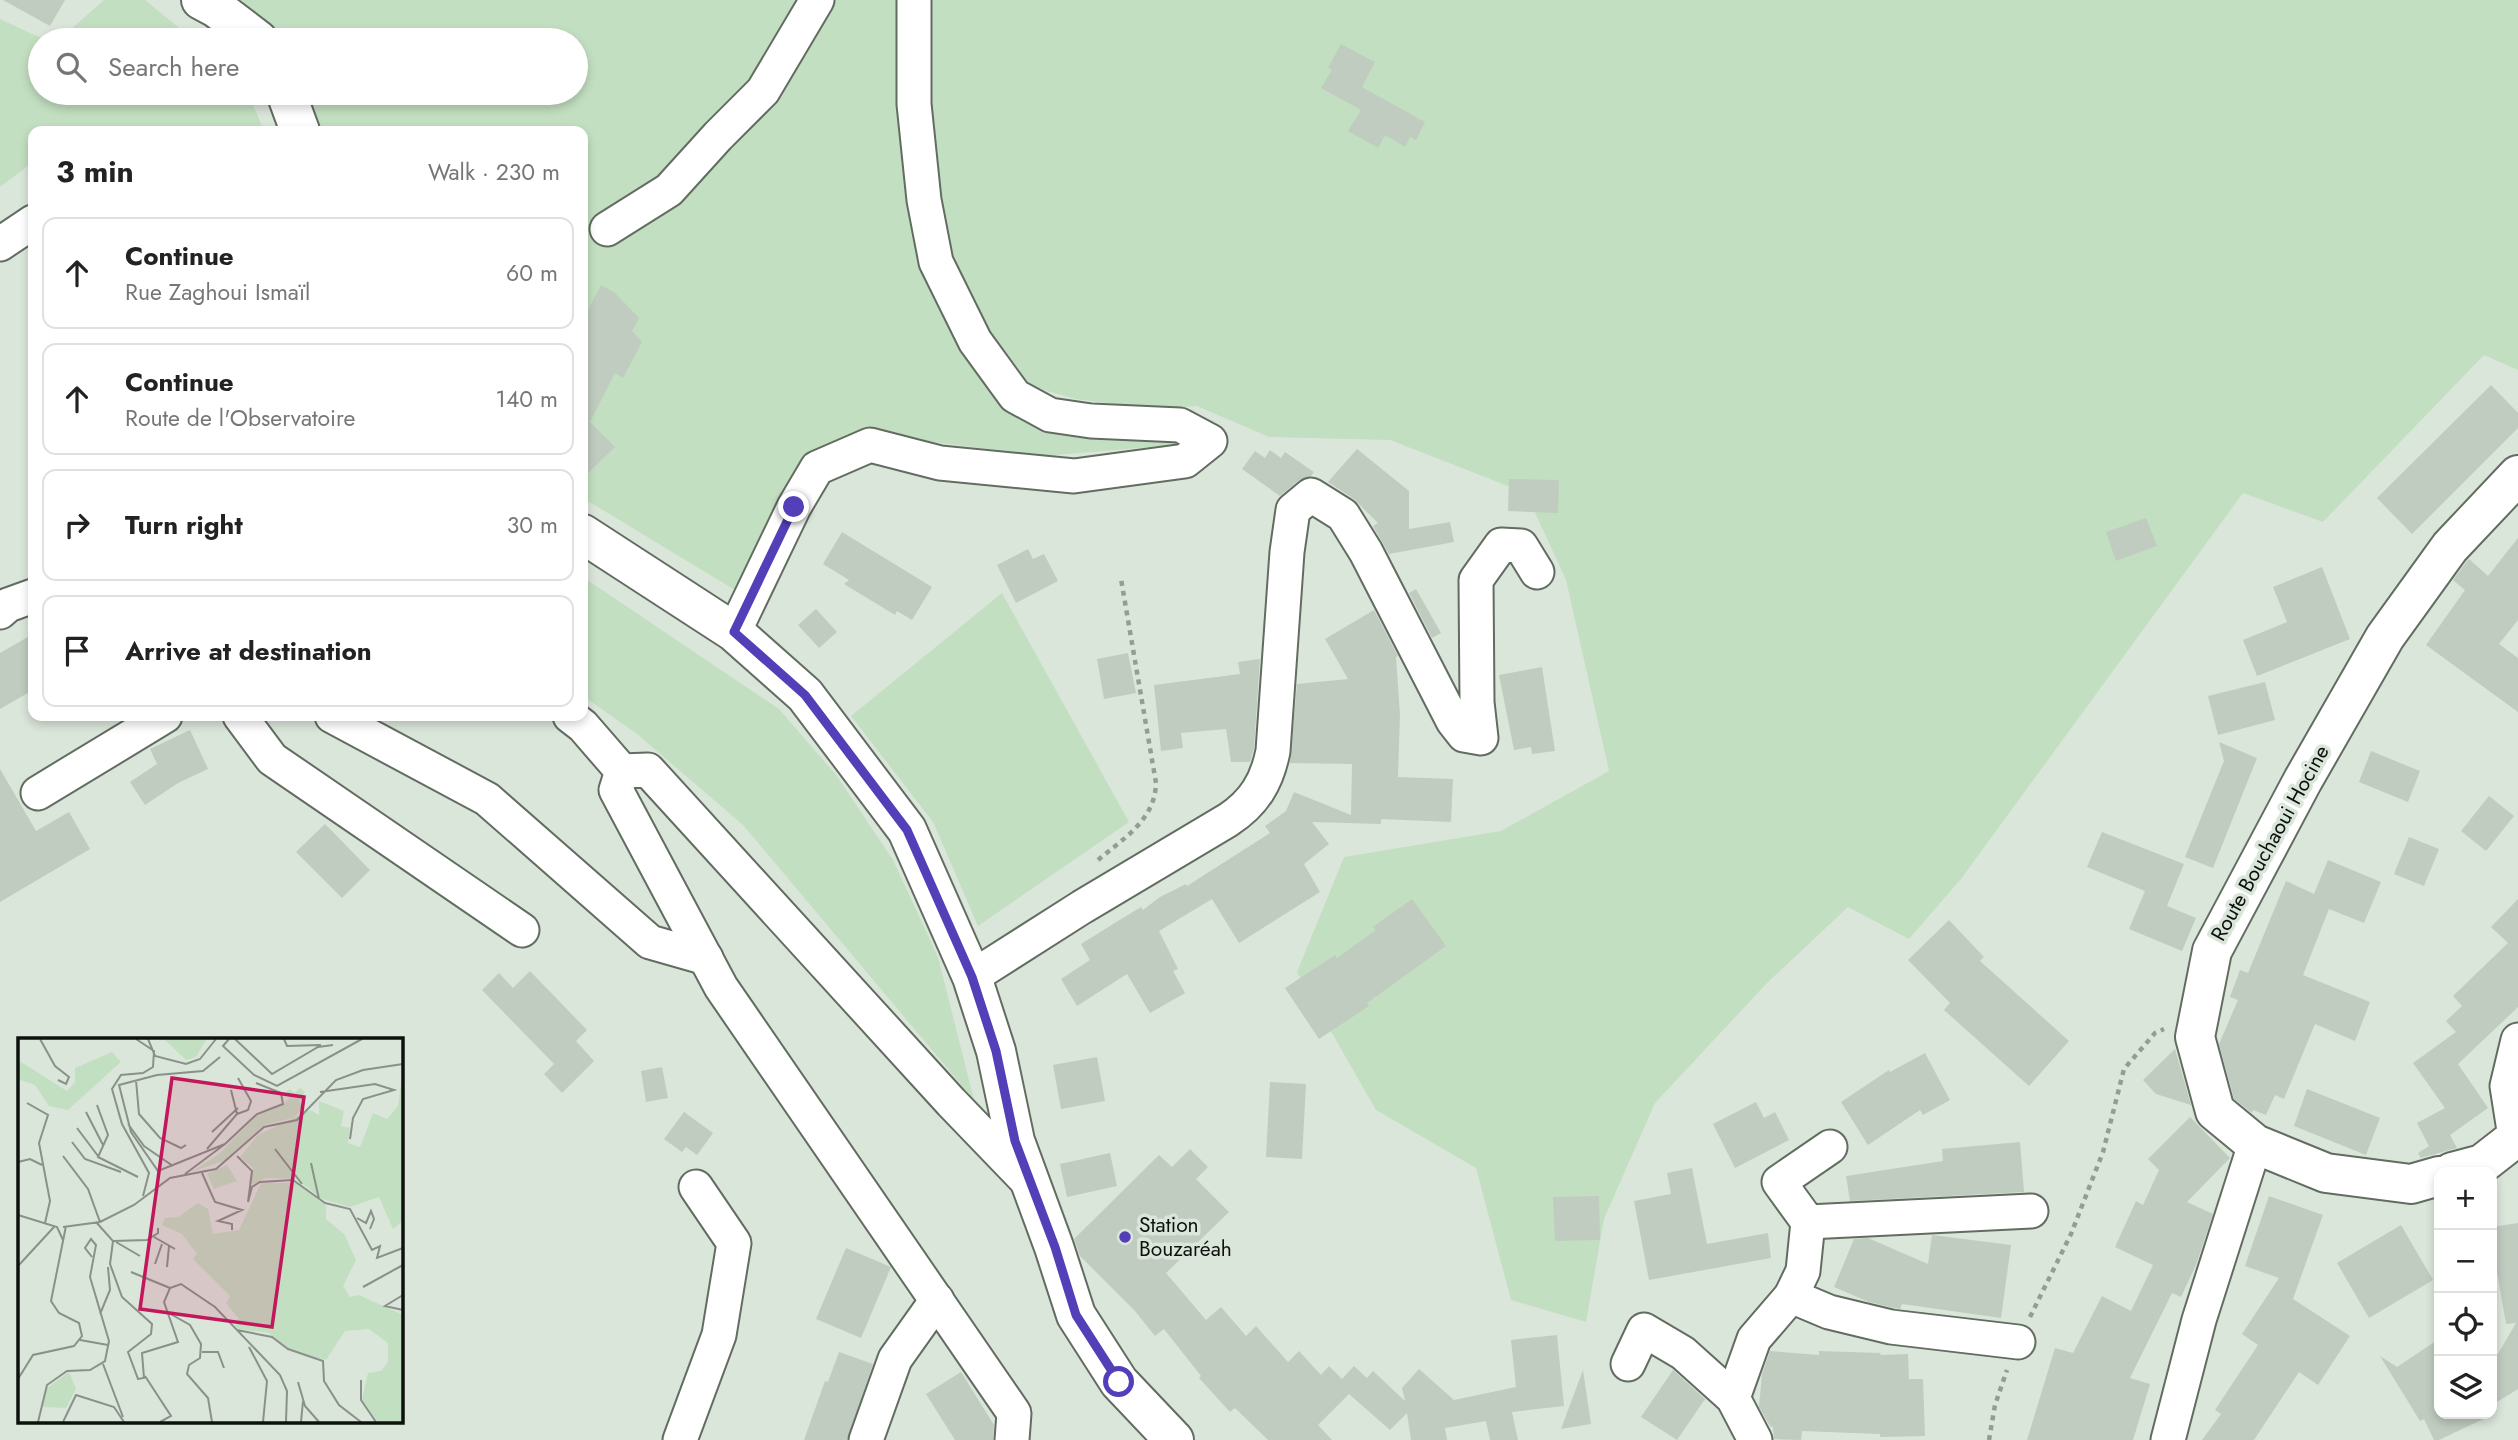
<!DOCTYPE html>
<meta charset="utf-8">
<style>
:root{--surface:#fff;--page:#f6f6f6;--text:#222;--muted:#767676;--line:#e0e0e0}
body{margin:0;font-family:Jost,sans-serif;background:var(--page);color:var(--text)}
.controls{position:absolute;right:21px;bottom:21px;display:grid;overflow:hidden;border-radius:14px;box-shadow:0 4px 10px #0003}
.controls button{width:63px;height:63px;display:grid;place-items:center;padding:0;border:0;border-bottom:2px solid var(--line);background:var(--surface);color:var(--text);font:35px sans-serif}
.stop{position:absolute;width:21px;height:21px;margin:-16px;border:5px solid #533fb7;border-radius:50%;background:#fff}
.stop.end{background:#533fb7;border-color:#fff;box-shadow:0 2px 7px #0008}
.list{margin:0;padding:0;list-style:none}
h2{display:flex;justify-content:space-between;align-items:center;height:91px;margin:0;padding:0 28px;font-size:30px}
h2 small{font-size:23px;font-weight:400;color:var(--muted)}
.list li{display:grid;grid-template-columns:46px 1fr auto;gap:21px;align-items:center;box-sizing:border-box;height:112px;margin:0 14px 14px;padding:0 14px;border:2px solid var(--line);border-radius:14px}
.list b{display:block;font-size:26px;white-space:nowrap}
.list p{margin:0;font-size:23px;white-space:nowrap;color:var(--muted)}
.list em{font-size:23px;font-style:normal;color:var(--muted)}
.icon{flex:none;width:38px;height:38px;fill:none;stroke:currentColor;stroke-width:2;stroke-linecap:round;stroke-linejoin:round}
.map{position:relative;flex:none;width:2518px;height:1440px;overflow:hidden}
.search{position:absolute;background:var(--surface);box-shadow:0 4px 10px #0003;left:28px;top:28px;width:560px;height:77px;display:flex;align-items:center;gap:18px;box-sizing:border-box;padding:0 24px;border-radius:38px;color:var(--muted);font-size:26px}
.panel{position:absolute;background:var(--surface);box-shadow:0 4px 10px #0003;left:28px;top:126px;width:560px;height:595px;border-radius:14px}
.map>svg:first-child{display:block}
</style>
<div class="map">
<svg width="2518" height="1440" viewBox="0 0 2518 1440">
<rect width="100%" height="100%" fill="#dbe6da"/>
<g fill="#c3dfc1">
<polygon points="104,0 145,0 194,40 59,40"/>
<polygon points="241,0 901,0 912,177 975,365 1036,429 1186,444 1044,456 925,441 844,436 801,466 743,595 583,498 583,131 319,131 303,93 576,93 576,40 281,40"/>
<polygon points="929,0 2518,0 2518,370 2484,355 2323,522 2243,493 1961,879 1909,939 1848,907 1767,983 1655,1103 1604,1219 1586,1322 1511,1300 1476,1168 1376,1110 1297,972 1344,857 1501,831 1609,771 1566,580 1526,493 1390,440 1269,437 1197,406 1153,409 1076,399 1029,386 991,335 951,252 934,190 922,75"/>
<polygon points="0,19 45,40 40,40 40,93 248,93 264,131 33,131 33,162 0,187"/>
<polygon points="583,577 779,709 837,776 893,860 938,957 974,1100 743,825 637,734 583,696"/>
<polygon points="1002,593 1129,822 978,926 933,822 851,716"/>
</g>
<g fill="#c0ccc0">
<polygon points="3,0 65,0 50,26"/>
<polygon points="1341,44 1375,62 1362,87 1425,122 1416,140 1410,137 1405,147 1385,135 1378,148 1348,131 1361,110 1321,88 1332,70 1328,68"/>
<polygon points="601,285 614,292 639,318 632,331 642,342 623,378 615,373 590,422 615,447 583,478 583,320"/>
<polygon points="2491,385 2518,413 2518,428 2412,534 2377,498"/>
<polygon points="1357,449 1409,491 1409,529 1450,522 1454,542 1389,554 1373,526 1378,523 1354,499 1328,482"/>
<polygon points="1270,450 1281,458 1285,452 1314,472 1311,476 1299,480 1280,496 1242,469 1255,451 1265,458"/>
<polygon points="1509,479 1559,480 1558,513 1508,511"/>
<polygon points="2146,518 2157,546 2116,561 2106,532"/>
<polygon points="842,532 932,587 912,620 897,611 895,615 844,584 849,580 823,564"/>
<polygon points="2518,538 2518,620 2499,644 2518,658 2518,712 2426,645 2465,590 2453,580 2467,561 2469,559 2488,576"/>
<polygon points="1028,549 1033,559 1044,554 1058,581 1016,603 997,565"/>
<polygon points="2322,567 2350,639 2257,676 2243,640 2287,622 2273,587"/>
<polygon points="1416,589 1441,633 1432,638 1409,593"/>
<polygon points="816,609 837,632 819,648 798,625"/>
<polygon points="1374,610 1398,656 1396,657 1400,715 1398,777 1453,779 1451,822 1381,819 1381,824 1312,822 1329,844 1304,864 1320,892 1239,943 1212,899 1159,931 1178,969 1173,971 1185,993 1150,1013 1127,974 1077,1006 1061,979 1090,960 1081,944 1131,913 1141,907 1143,910 1160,897 1186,884 1187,886 1270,833 1265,826 1286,811 1294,792 1351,815 1352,764 1290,763 1297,684 1348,679 1325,639"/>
<polygon points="33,634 33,690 0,709 0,653"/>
<polygon points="1128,653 1136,693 1104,699 1097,659"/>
<polygon points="1260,659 1254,748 1250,762 1231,762 1226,729 1181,733 1183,748 1161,751 1154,685 1240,674 1238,662"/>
<polygon points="1542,667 1555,751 1532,754 1531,747 1514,750 1499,675"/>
<polygon points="2265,682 2275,720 2218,735 2208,696"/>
<polygon points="190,730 208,769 178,783 145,805 130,782 157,764 150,749"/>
<polygon points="2219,742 2257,758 2213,868 2185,857 2224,761"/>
<polygon points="2371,751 2420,771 2408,802 2359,782"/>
<polygon points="0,769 36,831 69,812 90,849 0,902"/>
<polygon points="2489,796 2514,816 2486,851 2461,831"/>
<polygon points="325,824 370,870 342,898 296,852"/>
<polygon points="2102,832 2184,864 2167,906 2196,918 2182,951 2129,929 2145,891 2087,867"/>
<polygon points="2409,837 2439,849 2424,886 2394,874"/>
<polygon points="2328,860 2381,882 2364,923 2329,909 2303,975 2370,1002 2355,1041 2315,1024 2284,1099 2275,1095 2266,1115 2253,1110 2252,1113 2234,1099 2219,1044 2238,1000 2230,997 2240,970 2248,973 2286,881 2314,894"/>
<polygon points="1412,899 1446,946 1367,1003 1369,1006 1319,1039 1285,988 1335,955 1337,958 1376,930 1373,927"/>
<polygon points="2518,899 2518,1007 2458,1064 2488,1108 2450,1135 2457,1148 2421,1158 2418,1153 2429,1146 2417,1123 2445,1108 2413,1063 2456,1032 2446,1021 2462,1006 2453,996 2508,943 2491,927"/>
<polygon points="1949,920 1984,957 1980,961 2069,1041 2029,1086 1944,1010 1950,1003 1908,960"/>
<polygon points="530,971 587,1030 576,1041 594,1061 562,1093 544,1074 554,1064 482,990 499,973 513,988"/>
<polygon points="2175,1049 2191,1105 2156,1094 2143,1080"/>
<polygon points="1925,1053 1950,1100 1923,1115 1920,1110 1868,1145 1841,1102 1889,1070 1890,1072"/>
<polygon points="1097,1057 1105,1101 1061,1109 1053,1065"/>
<polygon points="662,1067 668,1098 646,1102 641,1071"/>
<polygon points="1270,1082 1306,1084 1302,1159 1266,1157"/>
<polygon points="2307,1089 2380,1118 2366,1155 2294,1126"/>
<polygon points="1756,1102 1764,1118 1775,1112 1789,1140 1735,1168 1713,1124"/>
<polygon points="684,1112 713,1133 697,1155 686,1147 682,1152 664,1139"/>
<polygon points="2190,1117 2230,1158 2187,1202 2213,1214 2196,1265 2181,1297 2172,1293 2130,1378 2150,1384 2133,1440 2027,1440 2055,1348 2073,1353 2102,1296 2131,1311 2153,1265 2115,1247 2136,1201 2143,1205 2159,1170 2148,1159"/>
<polygon points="2020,1142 2024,1192 1850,1201 1846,1176 1943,1161 1942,1149"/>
<polygon points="1190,1149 1208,1167 1196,1179 1229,1212 1166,1273 1206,1320 1221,1307 1246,1336 1256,1326 1288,1362 1299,1351 1321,1375 1329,1366 1342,1379 1354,1366 1367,1378 1373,1371 1405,1401 1402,1388 1419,1369 1454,1400 1516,1387 1511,1340 1557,1335 1564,1406 1512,1412 1518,1440 1490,1440 1486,1421 1445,1428 1447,1440 1411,1440 1407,1413 1390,1430 1349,1394 1318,1425 1332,1440 1268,1440 1235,1408 1230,1412 1199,1378 1201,1376 1164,1329 1155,1336 1135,1311 1080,1256 1074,1239 1159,1155 1172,1167"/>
<polygon points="1110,1153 1117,1186 1067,1197 1060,1164"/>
<polygon points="1692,1168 1707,1244 1768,1233 1771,1258 1649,1280 1634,1201 1671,1194 1667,1173"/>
<polygon points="1599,1196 1600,1240 1555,1241 1553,1197"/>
<polygon points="2269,1196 2323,1215 2293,1299 2350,1336 2318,1385 2299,1372 2254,1440 2202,1440 2221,1414 2215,1410 2258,1345 2242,1334 2279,1278 2245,1266"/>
<polygon points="2518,1223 2518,1389 2492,1405 2492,1364 2516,1323 2506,1324 2496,1266 2492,1266 2492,1227"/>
<polygon points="2401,1225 2433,1280 2369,1318 2337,1263"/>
<polygon points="1932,1235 2011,1245 2001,1318 1902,1304 1900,1309 1894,1308 1869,1302 1834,1287 1854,1239 1868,1238 1928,1264"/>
<polygon points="846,1248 891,1267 861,1338 816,1319"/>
<polygon points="2439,1339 2439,1414 2494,1414 2439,1440 2434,1440 2424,1419 2420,1421 2380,1356 2397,1367"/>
<polygon points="1770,1351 1819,1355 1819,1351 1881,1353 1880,1355 1908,1354 1909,1379 1923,1379 1925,1436 1880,1437 1880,1434 1802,1431 1801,1440 1774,1439 1773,1427 1770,1426 1759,1407 1762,1374"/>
<polygon points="839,1352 873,1364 847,1440 804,1440 825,1381 828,1382"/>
<polygon points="1583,1370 1591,1424 1561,1429"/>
<polygon points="1673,1370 1705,1399 1677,1440 1641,1417"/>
<polygon points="961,1372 994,1425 993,1440 955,1440 926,1394"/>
</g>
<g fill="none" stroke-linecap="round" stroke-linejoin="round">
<defs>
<g id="minor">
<polyline points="607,229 669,190 718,136 763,91 817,0"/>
<polyline points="0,244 33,222"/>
<polyline points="0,612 8,605 33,596"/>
<polyline points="734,632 794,507 817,468 870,445 940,463 1074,476 1185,461 1210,441 1180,425 1091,421 1050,415 1015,396 975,341 936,262 924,200 914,104 914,0"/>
<polyline points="240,716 272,759 522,930"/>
<polyline points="332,716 487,799 650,942 706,958"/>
<polyline points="570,716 583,726 622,771"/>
<polyline points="38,793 165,716"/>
<path d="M972,977L1082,907L1228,820C1254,803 1267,782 1273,751L1287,552L1293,510L1311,495L1343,515L1366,552L1453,721L1464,735L1481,738L1477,702L1476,580L1501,545L1521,546L1537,572"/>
<polyline points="2515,1137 2507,1086 2518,1040"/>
<polyline points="1808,1222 2031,1211"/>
<polyline points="1791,1296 1829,1312 1891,1327 2018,1342"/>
<polyline points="1628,1364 1644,1330 1683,1353 1733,1398 1755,1440"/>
<polyline points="1733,1398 1754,1339 1791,1296 1803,1271 1808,1222 1779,1182 1830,1147"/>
<polyline points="680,1440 719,1335 734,1243 696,1187"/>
<polyline points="866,1440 895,1359 937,1300"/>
<polyline points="1012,1440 1014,1413 721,987 616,790 622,771 648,770 951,1102 1029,1183"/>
<polyline points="2168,1440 2199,1320 2255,1144"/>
</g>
<g id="tertiary">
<polyline points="201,0 216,8 258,40"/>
<polyline points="286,93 300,131"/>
<polyline points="583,534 734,632 805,695 907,830 972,977 996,1051 1015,1141 1054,1247 1076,1315 1119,1382 1174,1440"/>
<polyline points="2452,1172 2482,1164 2518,1136"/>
<polyline points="2439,1176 2411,1184 2326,1173 2255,1144 2215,1111 2195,1037 2212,951 2303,780 2385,637 2450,547 2518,475"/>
</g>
</defs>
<use href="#minor" stroke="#626c61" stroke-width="37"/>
<use href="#tertiary" stroke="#626c61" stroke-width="42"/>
<g stroke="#949d93" stroke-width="4.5" stroke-dasharray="5 5" stroke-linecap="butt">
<path d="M1098,860C1124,838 1155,820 1156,783L1121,579"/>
<polyline points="2030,1317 2071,1234 2103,1152 2124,1069 2155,1033 2164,1029"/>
<polyline points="1989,1440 1995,1405 2007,1370"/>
</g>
<use href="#minor" stroke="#fff" stroke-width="33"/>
<use href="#tertiary" stroke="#fff" stroke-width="38"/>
</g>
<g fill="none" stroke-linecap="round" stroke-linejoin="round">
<polyline stroke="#533fb7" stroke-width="9" points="794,507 734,632 805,695 907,830 972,977 996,1051 1015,1141 1055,1247 1076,1315 1119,1382"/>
</g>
<circle fill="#533fb7" stroke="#dbe6da" stroke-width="2.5" cx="1125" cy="1237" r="7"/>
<g text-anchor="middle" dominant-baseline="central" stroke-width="7" stroke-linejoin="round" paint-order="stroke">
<g font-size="21" fill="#0d110d" stroke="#dbe6da">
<text transform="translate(2270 843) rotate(-61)">Route Bouchaoui Hocine</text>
</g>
<g font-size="21" fill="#0d110d" stroke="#dbe6da" text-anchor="start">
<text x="1139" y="1225">Station<tspan x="1139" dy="24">Bouzaréah</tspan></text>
</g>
</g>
<g transform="translate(18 1038)">
<rect width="385" height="385" fill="#dbe6da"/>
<path d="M146,1H187L188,2L178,19L168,22ZM94,14L103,24L50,72L31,68L17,47L0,41V22L49,53L57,44V30ZM385,32V183L375,191L361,159L332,169L304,161L278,141L248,140L231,148L235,130L222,119L240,97L292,72L301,77V63L326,73L323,88L332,90L330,105L342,109L355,75L369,81L380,68ZM282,50L287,54L281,63L286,70L275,80L246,87L211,121L173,134L201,116L240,76L264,67L271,61L268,54L272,51L276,55ZM209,127L219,143L196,151L189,136ZM243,145H278L308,168V181L326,196L338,222L325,248L332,259L341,257L385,277V384H360L344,362L350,335L363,333L370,324V305L351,291L327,293L308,322L269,311L251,295L221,291L217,288L221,281L208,265L212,258L175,221L179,216L164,196L144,187L147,180L160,179L180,165L190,171L195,196L221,192ZM51,334L58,351L48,370L23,369L29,350Z" fill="#c3dfc1"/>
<path fill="none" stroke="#899188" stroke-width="2" d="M22,1L37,28L51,39L48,46L40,42M118,1L136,13L135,29L125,35L103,37L94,51L104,86L131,135L125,158M130,1L137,18L168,26L182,21L198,1M211,1L205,8L236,37L259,48L344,1M217,1L254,36L300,9L315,7M266,1L269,8L303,7M118,42L121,76L142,100L163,110L168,107M302,54L357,46L376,52L345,61L335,80L332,101M9,65L30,77L21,105L32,163L27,185M79,67L90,97L80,119L120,139M68,74L85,107M219,76L230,72L233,63L220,40M110,86L126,108L155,128M59,90L80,118M194,94L220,70M54,104L67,121L103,134M207,106L239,76L265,66L263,55L238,45M189,111L219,76L213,52M257,111L284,146M45,118L70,151L82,184M219,118L234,133L230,164L234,149L242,144L275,142L307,165L332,171L354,212L362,208L359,220L385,210M0,124L12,121L24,127M293,125L301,161M184,135L197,164L224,172L200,183L214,186V192M167,136L207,106L140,133L113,94L101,47L139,37L185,33L202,19M0,177L39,189L45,202M339,180L348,185L353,173L356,181L352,191M78,184L95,203L92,226L104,259L134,286L133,296L110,314L120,341L126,340L124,315L160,304L146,264L152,250L163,246L197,269L262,337L269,353L268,384M45,189L82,184L116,167L152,140L198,131L246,89L279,82L318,42L345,32L385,26M136,199L157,211M95,203L129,202L140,195V190M98,204L122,218M137,226L144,206M0,228L36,189M149,229L151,208M113,234L152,250M345,249L385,227M385,257L367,268L385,272M149,274L172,287L183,306L182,320L171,327L169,336L190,360L194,384M82,276L92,252L90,229M219,292L254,299L270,311L305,323L306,343L321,367L343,384M62,302L90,307M231,309L249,343L245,384M184,314H200L206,330M85,326L105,379M127,338L153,378L142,384M0,341L15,317L56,308L64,298L61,285L41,275L33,263L48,188M343,342V362L358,384M280,344L287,368L301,384M20,384L29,347L49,333L72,332L87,323L91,303L72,239L78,207L73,201L67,210L74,219M45,384L58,357L96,369L106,384M283,384L285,363"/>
<path fill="#c2185b" fill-opacity="0.15" stroke="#c2185b" stroke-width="3.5" d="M154,40L286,59L254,289L122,271Z"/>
<rect width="385" height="385" fill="none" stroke="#0d110d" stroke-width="3.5"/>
</g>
</svg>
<div class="controls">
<button>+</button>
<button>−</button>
<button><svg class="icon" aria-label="locate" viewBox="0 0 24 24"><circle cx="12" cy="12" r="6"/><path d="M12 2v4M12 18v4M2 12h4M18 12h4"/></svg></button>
<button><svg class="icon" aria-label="layers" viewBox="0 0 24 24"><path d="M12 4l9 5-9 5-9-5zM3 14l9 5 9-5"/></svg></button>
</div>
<div class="stop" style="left:1119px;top:1382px"></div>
<div class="stop end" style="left:794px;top:507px"></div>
<div class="search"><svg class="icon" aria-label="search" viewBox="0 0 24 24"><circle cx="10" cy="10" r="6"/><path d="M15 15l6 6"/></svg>Search here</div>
<section class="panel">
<h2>3 min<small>Walk · 230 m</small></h2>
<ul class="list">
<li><svg class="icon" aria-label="ahead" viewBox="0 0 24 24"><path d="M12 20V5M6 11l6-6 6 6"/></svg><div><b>Continue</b><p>Rue Zaghoui Ismaïl</p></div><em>60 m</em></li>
<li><svg class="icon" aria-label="ahead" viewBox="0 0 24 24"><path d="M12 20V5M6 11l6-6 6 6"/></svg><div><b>Continue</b><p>Route de l'Observatoire</p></div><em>140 m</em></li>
<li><svg class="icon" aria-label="right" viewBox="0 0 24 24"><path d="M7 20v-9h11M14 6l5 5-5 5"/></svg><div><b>Turn right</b></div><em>30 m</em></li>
<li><svg class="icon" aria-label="arrive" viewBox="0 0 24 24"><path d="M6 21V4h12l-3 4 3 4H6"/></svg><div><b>Arrive at destination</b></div></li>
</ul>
</section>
</div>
